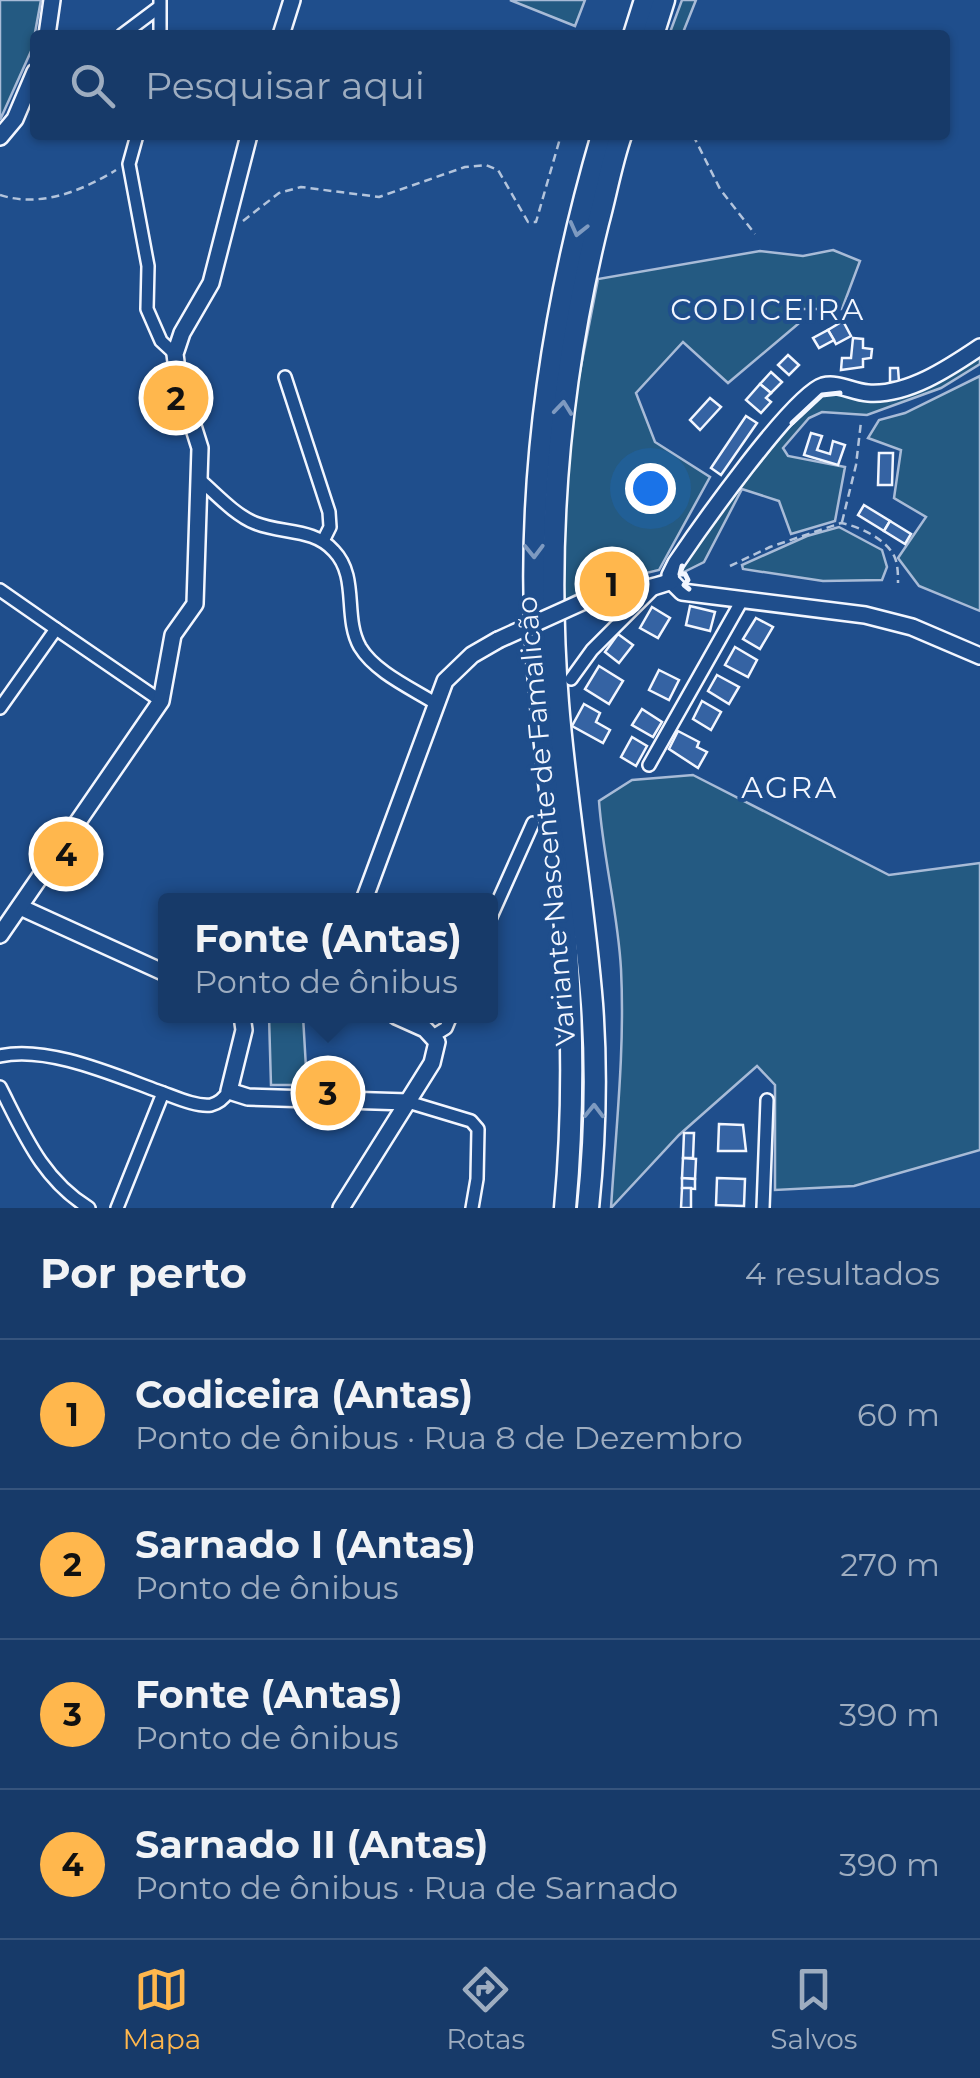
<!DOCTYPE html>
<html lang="pt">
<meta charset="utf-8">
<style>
:root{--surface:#173a69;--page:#20416f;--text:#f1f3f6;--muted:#9eadc0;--line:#36547d;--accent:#ffb74d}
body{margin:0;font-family:Montserrat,sans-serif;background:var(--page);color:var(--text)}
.you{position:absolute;left:650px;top:488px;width:35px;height:35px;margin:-25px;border:8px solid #fff;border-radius:50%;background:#1a73e8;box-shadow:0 0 0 15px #1a73e833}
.badge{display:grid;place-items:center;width:65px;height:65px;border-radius:50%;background:var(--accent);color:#111;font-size:32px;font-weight:700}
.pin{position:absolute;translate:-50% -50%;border:5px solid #fff;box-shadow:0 2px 10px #0006}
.popup{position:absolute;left:158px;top:893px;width:340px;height:130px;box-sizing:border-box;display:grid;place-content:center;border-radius:10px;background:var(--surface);filter:drop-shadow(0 2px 8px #0005);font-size:32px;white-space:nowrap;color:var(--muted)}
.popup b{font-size:38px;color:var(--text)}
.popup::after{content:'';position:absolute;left:50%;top:100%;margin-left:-20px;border:20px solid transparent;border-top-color:var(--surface)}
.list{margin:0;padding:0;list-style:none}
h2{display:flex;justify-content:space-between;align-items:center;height:130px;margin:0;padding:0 40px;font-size:42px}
h2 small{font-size:32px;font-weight:400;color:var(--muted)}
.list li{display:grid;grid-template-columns:65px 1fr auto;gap:30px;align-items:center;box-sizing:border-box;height:150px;padding:0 40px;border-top:2px solid var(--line)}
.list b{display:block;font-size:38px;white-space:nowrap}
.list p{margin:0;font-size:32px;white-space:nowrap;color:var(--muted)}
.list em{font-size:32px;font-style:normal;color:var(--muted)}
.icon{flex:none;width:55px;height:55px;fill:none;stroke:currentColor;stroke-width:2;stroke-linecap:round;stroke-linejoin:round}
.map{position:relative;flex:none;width:980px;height:1208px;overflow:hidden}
.search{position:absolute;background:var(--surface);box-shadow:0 2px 8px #0004;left:30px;right:30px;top:30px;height:110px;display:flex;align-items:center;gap:25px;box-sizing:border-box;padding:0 35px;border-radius:10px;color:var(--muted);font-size:38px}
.sheet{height:730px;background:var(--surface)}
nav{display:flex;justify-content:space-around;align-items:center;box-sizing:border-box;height:140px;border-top:2px solid var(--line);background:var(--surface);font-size:28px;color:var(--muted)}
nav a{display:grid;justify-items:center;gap:5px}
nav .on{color:var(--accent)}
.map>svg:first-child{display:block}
</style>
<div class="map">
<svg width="980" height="1208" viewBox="0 0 980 1208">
<rect width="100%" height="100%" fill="#1f4e8c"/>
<g fill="#245a82" stroke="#a8bbd7" stroke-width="2.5">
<polygon points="0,0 41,0 32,49 0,120"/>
<polygon points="510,0 585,0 575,26"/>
<polygon points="682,0 696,0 682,35 669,35"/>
<polygon points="833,250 860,261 842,309 788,309 798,324 728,383 683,342 636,393 655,442 710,477 659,570 596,585 561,602 569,428 598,279 760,251 803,256"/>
<polygon points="980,354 980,364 941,388 867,415 822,412 809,418 783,448 788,456 845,467 835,521 791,534 779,501 742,489 704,562 680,574 679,569 755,468 786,430 822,395 835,392 865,399"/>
<polygon points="980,376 980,611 919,586 898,558 926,517 894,498 901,450 868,438 879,420 905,413"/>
<polygon points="839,527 882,550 887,567 882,580 823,581 743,569 742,565 807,536"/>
<path d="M693,775L889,875L980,863V1150L854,1186L775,1190V1085L757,1066L679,1135L611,1208C616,1128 625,1049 621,969C618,913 603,857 599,801L632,780Z"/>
<polygon points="269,1016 303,1016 307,1085 271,1085"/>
</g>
<g fill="#3563a3" stroke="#f2f6ff" stroke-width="2.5">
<polygon points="843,321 851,336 836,344 828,330"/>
<polygon points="828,330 834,340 819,348 813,338"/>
<polygon points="853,338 863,339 863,348 872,349 871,358 863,359 863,367 841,370 842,358 851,358"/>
<polygon points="788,355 799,365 789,375 778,365"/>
<polygon points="890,368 898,368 899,382 890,382"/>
<polygon points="771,372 782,382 771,393 760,384"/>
<polygon points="760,384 771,393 766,398 771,402 761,413 746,400"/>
<polygon points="710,398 721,407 700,430 690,420"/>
<polygon points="746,416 757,423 721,475 711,468"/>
<polygon points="811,433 822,436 817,450 830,454 833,441 845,445 838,465 804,455"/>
<polygon points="879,453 893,453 892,485 878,485"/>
<polygon points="864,505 890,521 884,531 858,515"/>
<polygon points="890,521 911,534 905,544 884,531"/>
<polygon points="690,606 715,612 710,631 686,625"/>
<polygon points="652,607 670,618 658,638 640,628"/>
<polygon points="756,618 773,627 760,649 743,639"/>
<polygon points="618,634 633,645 619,663 605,652"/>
<polygon points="735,647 757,660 748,677 725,665"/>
<polygon points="599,666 623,681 609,704 585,689"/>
<polygon points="659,670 679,680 669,700 649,690"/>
<polygon points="717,675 739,687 729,704 708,691"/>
<polygon points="702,701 721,712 711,730 693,719"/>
<polygon points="584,704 600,713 596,722 610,730 603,743 572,726"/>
<polygon points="642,709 662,722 653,737 632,725"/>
<polygon points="678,731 699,742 697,747 707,752 698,768 669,749"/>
<polygon points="632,737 647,746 636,766 621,757"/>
<polygon points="719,1124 743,1125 746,1151 718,1151"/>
<polygon points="684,1133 694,1133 693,1158 683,1158"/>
<polygon points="683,1158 696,1159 695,1179 682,1178"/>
<polygon points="682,1178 695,1179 695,1189 682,1188"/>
<polygon points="717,1178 745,1179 744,1206 716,1205"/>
<polygon points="682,1188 691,1188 691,1208 681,1208"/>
</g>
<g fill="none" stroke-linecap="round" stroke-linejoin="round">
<defs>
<g id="street">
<polyline points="122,35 158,8"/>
<polyline points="160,35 160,0"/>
<polyline points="137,135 129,164 148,266 147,309 161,341 175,354"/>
<polyline points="285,377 329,512 330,527 323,541"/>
<path d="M200,480C216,494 235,515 255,523C282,534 314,528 334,551C359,577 343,617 360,647C375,672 411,688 435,703"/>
<polyline points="0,590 56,629"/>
<polyline points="571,679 592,650 653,589"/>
<polyline points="0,708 56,629 161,701"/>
<polyline points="649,765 741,602"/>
<polyline points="490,919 533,823"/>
<polyline points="433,1036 446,1028 451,1016"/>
<path d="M0,1056C46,1045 114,1075 158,1091C173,1096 195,1107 211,1105C219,1103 225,1097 229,1091"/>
<path d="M0,1087C24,1134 42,1179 89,1208"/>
<polyline points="408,1102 471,1121 478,1129 477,1179 472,1208"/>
<polyline points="117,1208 163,1093"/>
<polyline points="763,1208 767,1100"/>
</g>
<g id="secondary">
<polyline points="47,35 52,0"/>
<polyline points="281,35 292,0"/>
<polyline points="0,137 15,119 35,72"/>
<path d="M671,581L670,575L676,563C697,532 793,395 823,386C838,382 852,392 868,393C907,396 949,368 980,347"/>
<polyline points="671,581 682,592 865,615 912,627 980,656"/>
<path d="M589,599C617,591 645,592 671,581"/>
<polyline points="364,900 445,681 472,655 498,640"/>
<polyline points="20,907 165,973"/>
<polyline points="0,935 161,701 173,635 195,604 200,448 178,378 175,354 182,333 211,283 249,135"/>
<polyline points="242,1016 244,1030 229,1091 248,1097 408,1102"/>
<polyline points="341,1208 432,1063 437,1042 425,1029 396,1016"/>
</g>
<g id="highway">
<polyline points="634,35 645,0"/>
<polyline points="653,35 664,0"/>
<path d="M565,1208C573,1122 573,1037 567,951C559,848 542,746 536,643C527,471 554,299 602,135"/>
<path d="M588,1208C595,1141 597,1072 592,1004C584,903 566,804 558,703C545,541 559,381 598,223C606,194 611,164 621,135"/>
</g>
</defs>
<use href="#street" stroke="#f2f6ff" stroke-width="16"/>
<use href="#secondary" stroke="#f2f6ff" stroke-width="20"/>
<use href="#highway" stroke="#f2f6ff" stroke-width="25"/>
<g stroke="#b3c4dc" stroke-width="2.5" stroke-dasharray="8 5" stroke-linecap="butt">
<polyline points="693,135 720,189 755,234"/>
<path d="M0,195C40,208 82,191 116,170"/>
<polyline points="243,221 279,193 301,187 379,197 465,167 486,165 498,170 528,222 536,222 561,135"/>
<polyline points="842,522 856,465 861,422"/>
<path d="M730,566L770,547L841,523C859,526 888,540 895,558C898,565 898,576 898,583"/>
</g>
<use href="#street" stroke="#1f4e8c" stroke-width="11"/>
<use href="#secondary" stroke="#1f4e8c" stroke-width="15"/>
<use href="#highway" stroke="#1f4e8c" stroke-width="20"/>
<defs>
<polyline id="secondary-bridge" points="498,640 589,599"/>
</defs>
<use href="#secondary-bridge" stroke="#f2f6ff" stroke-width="20" stroke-linecap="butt"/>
<use href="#secondary-bridge" stroke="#1f4e8c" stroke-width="15"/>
<g stroke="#f2f6ff" stroke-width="5">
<polyline points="792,423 822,395 840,393"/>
<polyline points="682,566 680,574 685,574 688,580 684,585 689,589"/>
</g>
</g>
<defs><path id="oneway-chevron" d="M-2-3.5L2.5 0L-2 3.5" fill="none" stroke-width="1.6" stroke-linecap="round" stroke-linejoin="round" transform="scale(2.5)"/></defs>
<g stroke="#7e9ac0">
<use href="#oneway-chevron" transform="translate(578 229) rotate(104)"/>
<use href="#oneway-chevron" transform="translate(563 408) rotate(-84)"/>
<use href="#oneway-chevron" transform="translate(534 551) rotate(89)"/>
<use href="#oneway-chevron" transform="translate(594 1111) rotate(-89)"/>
</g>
<g text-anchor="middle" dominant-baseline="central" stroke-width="8" stroke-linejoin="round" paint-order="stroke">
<g font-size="28" fill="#f2f6ff" stroke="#1f4e8c">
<text transform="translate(546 821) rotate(-95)">Variante Nascente de Famalicão</text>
</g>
<g font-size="30" letter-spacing="2.5" fill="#f2f6ff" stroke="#1f4e8c">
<text x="768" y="309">CODICEIRA</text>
<text x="790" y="787">AGRA</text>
</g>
</g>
</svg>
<div class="you"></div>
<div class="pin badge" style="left:612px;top:584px">1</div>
<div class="pin badge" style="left:176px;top:398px">2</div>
<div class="pin badge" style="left:328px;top:1093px">3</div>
<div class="popup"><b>Fonte (Antas)</b>Ponto de ônibus</div>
<div class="pin badge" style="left:66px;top:854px">4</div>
<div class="search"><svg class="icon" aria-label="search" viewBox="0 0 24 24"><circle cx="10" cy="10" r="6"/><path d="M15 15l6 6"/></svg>Pesquisar aqui</div>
</div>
<section class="sheet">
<h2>Por perto<small>4 resultados</small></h2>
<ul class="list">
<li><span class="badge">1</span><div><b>Codiceira (Antas)</b><p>Ponto de ônibus · Rua 8 de Dezembro</p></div><em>60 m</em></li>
<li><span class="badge">2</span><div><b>Sarnado I (Antas)</b><p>Ponto de ônibus</p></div><em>270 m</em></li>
<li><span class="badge">3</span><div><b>Fonte (Antas)</b><p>Ponto de ônibus</p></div><em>390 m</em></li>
<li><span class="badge">4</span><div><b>Sarnado II (Antas)</b><p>Ponto de ônibus · Rua de Sarnado</p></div><em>390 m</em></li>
</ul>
</section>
<nav>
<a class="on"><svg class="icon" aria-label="map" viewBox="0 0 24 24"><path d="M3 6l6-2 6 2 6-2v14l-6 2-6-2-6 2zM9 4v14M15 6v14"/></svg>Mapa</a>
<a><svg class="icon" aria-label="directions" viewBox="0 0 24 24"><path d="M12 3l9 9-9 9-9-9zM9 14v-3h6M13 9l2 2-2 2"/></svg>Rotas</a>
<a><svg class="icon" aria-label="saved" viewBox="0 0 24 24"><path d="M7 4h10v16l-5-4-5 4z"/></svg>Salvos</a>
</nav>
